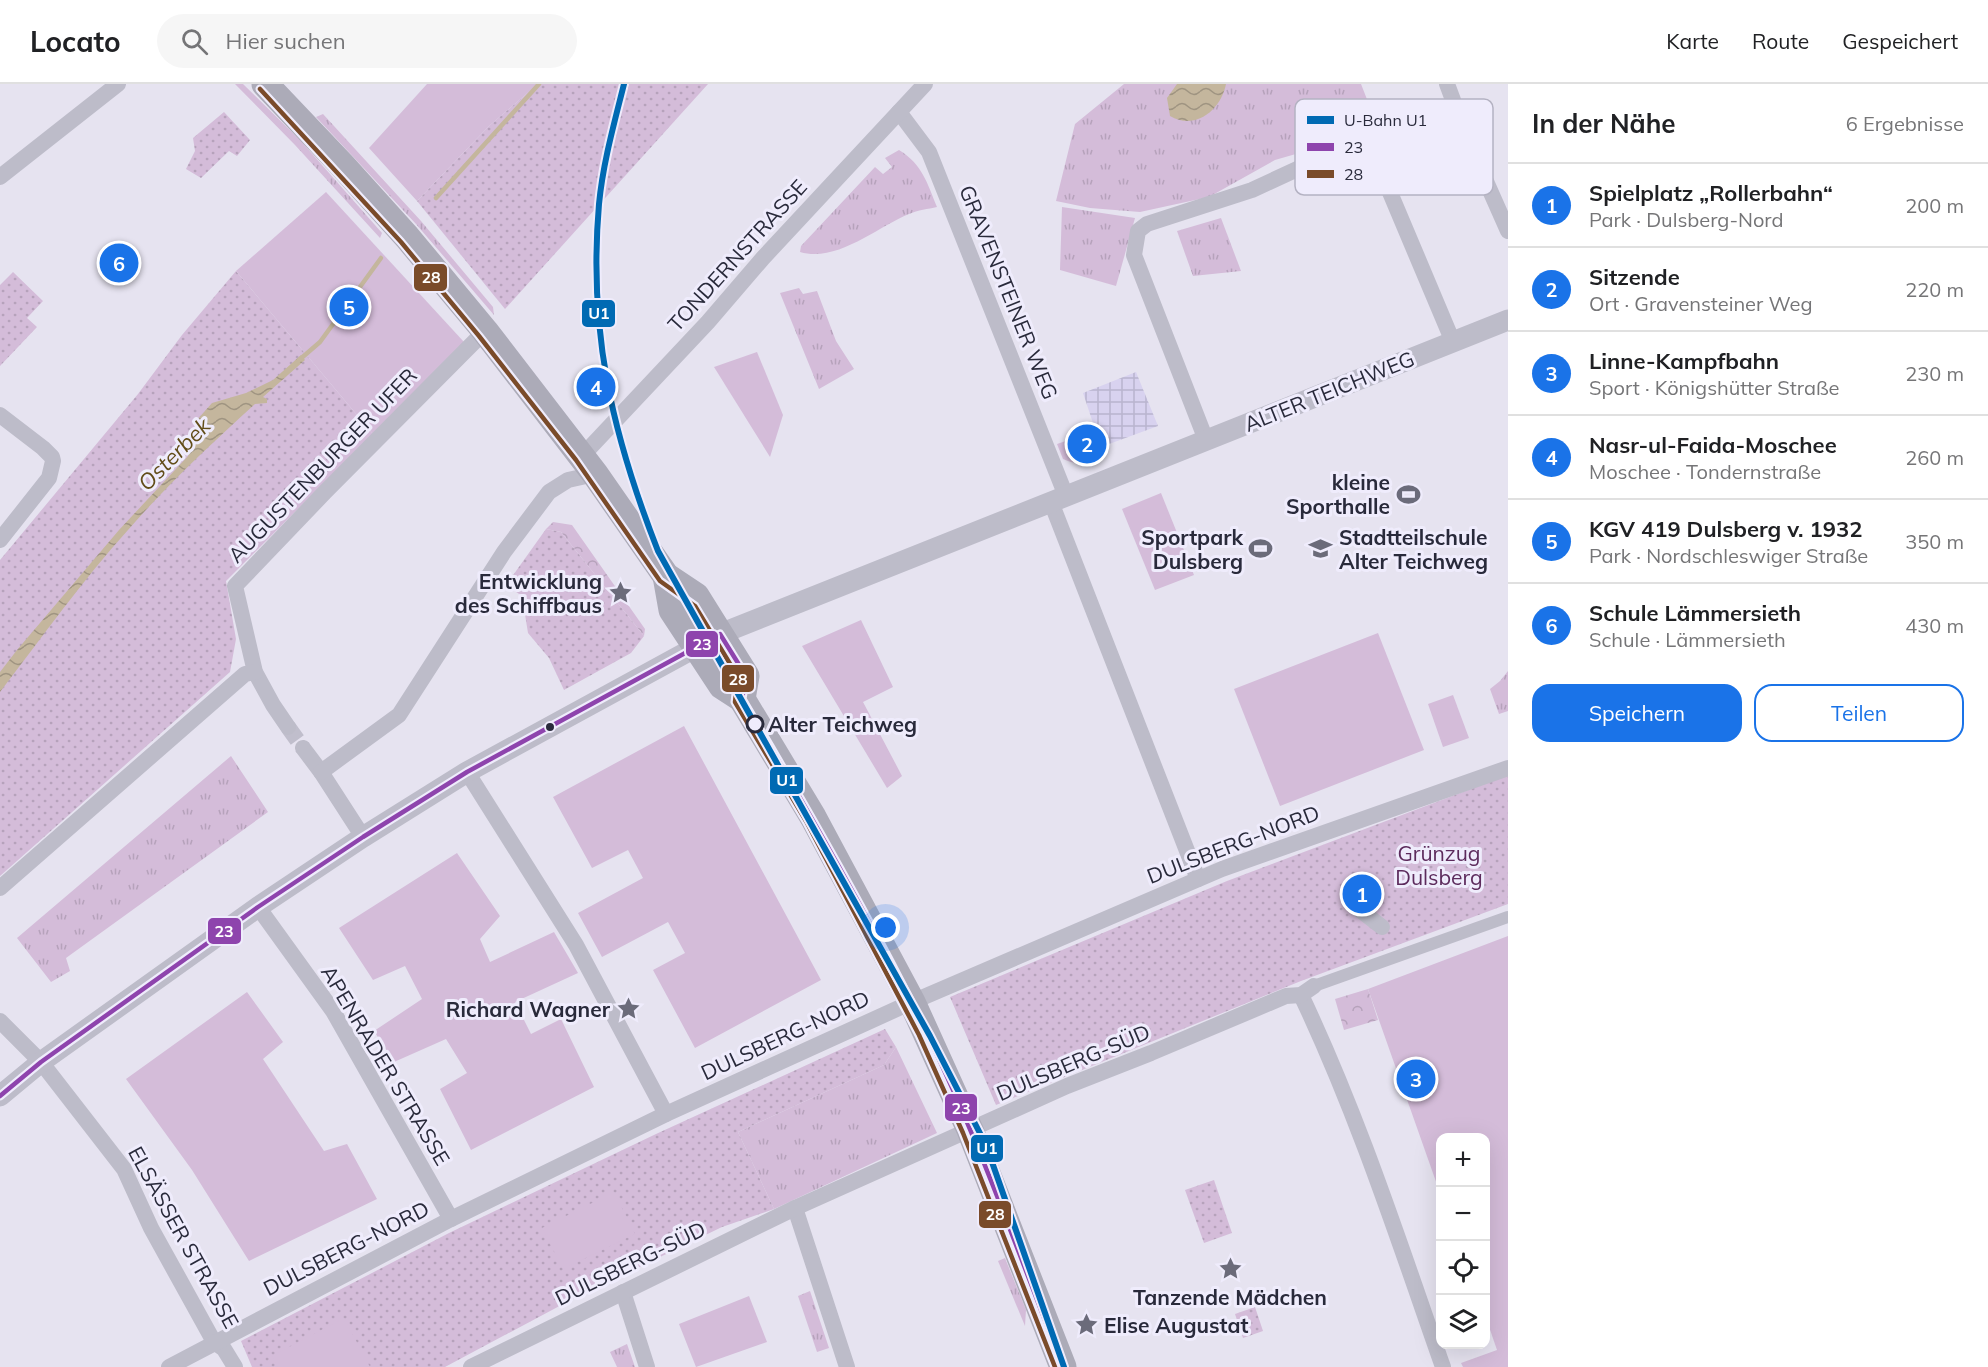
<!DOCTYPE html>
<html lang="de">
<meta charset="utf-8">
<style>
:root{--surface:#fff;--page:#f6f6f6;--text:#202124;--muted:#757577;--line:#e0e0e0;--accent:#1a73e8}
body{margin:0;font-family:Mulish,sans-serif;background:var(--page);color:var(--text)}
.controls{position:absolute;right:18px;bottom:18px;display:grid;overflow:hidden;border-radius:12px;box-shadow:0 6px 24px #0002}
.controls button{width:54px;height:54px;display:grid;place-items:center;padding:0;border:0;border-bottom:2px solid var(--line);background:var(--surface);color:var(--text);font:30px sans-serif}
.you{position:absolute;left:886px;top:844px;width:21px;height:21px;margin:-15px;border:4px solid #fff;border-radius:50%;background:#1a73e8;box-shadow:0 0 0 9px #1a73e833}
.badge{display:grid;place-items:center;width:39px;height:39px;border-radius:50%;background:var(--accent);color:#fff;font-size:20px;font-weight:700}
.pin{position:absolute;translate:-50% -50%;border:3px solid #fff;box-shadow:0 2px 6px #0006}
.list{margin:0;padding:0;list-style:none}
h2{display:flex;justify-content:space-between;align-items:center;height:78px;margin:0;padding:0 24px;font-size:26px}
h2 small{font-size:20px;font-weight:400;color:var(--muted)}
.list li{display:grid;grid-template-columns:39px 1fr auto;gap:18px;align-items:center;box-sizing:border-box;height:84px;padding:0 24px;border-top:2px solid var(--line)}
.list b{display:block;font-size:22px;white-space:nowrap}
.list p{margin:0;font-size:20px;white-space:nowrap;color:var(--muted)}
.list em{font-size:20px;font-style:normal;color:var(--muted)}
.actions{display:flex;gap:12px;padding:18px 24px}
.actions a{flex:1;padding:14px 0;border:2px solid var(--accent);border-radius:18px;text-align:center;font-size:21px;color:var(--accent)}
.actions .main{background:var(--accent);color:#fff}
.icon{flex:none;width:33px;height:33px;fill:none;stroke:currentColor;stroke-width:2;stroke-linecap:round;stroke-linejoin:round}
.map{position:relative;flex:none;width:1508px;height:1283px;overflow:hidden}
header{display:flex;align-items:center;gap:36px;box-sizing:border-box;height:84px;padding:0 30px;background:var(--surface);border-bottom:2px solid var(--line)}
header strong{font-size:28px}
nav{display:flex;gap:33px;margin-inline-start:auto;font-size:21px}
.search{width:420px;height:54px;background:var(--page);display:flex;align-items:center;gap:15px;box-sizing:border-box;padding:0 21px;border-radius:33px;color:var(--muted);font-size:22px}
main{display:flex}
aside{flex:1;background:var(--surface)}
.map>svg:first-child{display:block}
</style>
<header>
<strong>Locato</strong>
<div class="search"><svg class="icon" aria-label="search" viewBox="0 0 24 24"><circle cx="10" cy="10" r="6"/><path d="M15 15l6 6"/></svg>Hier suchen</div>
<nav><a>Karte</a><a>Route</a><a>Gespeichert</a></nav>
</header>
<main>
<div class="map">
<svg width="1508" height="1283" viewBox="0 0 1508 1283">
<defs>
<pattern id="grass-tufts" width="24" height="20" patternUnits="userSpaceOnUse" patternTransform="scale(1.5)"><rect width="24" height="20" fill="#d4bcd9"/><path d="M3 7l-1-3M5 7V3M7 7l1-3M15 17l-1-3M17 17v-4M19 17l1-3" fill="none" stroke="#b6a2bb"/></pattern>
<pattern id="forest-crowns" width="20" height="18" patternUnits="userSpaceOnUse" patternTransform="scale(1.5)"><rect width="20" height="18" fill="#d4bcd9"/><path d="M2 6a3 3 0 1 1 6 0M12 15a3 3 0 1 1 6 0" fill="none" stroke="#b6a2bb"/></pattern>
<pattern id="park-dots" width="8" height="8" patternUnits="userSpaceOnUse" patternTransform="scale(1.5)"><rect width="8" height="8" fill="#d4bcd9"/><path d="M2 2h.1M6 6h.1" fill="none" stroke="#b6a2bb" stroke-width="1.8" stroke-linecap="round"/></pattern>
<pattern id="plaza-grid" width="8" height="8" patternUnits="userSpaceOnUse" patternTransform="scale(1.5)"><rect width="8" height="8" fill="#d8d2ef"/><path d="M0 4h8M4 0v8" fill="none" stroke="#b9b4ce"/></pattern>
<pattern id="water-waves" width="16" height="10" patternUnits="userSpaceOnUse" patternTransform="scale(1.5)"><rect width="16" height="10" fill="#c4b69d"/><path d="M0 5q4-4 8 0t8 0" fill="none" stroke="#9f9481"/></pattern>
</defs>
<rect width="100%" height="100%" fill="#e6e3f0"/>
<g fill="url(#grass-tufts)">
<polygon points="235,0 243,0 300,56 382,149 380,154 295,61"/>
<polygon points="1124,0 1361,0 1379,46 1275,76 1209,113 1140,128 1090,124 1056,117 1075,40"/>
<polygon points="323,30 421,137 493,223 494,231 416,140 316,33"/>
<path d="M899,66C923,81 927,99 937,123C928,125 918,126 909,130C877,143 837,179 800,168L801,162L875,83L883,90L892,83L885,74Z"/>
<polygon points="1062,123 1135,134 1116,202 1060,186"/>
<polygon points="1221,134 1241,187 1193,192 1177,147"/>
<polygon points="799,204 803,210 817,207 836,257 854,285 819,305 780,209"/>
<path d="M1095,347L1104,371C1087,377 1080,383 1063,375L1057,360Z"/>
<polygon points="1508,587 1508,627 1499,630 1490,605 1500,597"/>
<polygon points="231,672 268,728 66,874 70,887 51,898 17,854"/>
<polygon points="896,963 937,1049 774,1125 738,1048 884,981"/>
<polygon points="1005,1174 1026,1226 1025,1242 998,1177"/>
<polygon points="810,1207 829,1264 817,1268 798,1212"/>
<polygon points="627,1260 635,1283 617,1283 610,1268"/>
</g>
<g fill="url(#forest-crowns)">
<polygon points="553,438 572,441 645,545 644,552 561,448 546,445"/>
<polygon points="1368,905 1378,936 1344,946 1335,915"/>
</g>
<g fill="url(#park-dots)">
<polygon points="538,0 708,0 505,225 417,117 489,42"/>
<polygon points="224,28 250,56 237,72 229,67 201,94 186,85 195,67 193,54"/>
<polygon points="236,187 373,350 226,497 236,555 230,588 0,792 0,476 138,310 182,251"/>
<polygon points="13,188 43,217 27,234 37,243 0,282 0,201"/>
<polygon points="546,445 561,448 644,552 631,569 564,606 549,574 528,549 522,512 506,501"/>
<polygon points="1508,691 1508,820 1301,897 996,1021 950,913 1227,797"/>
<polygon points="885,945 896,963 884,981 738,1048 774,1125 722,1143 567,1218 445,1283 252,1283 241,1257 449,1149 656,1050"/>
<polygon points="1214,1096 1232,1149 1204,1159 1185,1106"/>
<polygon points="1255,1223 1263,1247 1243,1254 1235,1230"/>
</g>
<g fill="#d4bcd9">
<polygon points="427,0 538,0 489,42 417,117 369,64"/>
<polygon points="326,108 464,258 373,350 236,187"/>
<polygon points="757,268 783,331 770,373 714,283"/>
<polygon points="1161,409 1194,491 1155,506 1122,425"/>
<polygon points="861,536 893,603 863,618 902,692 887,704 802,562"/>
<polygon points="1378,549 1424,666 1280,722 1234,605"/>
<polygon points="1453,611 1469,654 1443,663 1428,620"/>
<polygon points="684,642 821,896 695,964 653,886 685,869 668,838 602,873 578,829 643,794 628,766 592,784 553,713"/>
<polygon points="457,769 500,832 480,855 490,878 554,848 578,889 515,918 531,950 561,935 594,1003 471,1066 440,1005 467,989 446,955 394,978 374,947 422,915 405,882 373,896 339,844"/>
<polygon points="1508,852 1508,1283 1463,1283 1461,1279 1497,1266 1486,1234 1486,1054 1440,1054 1440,1109 1368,905"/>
<polygon points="247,908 283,958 263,975 324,1067 347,1060 377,1115 249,1177 192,1086 126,995"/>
<polygon points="614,1108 635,1150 563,1185 542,1144"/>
<polygon points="749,1212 767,1258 696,1283 679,1240"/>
<polygon points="344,1234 370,1283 278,1283 272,1272"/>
</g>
<polygon fill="url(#plaza-grid)" points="1136,288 1158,342 1101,363 1083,309"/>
<g fill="url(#water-waves)">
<path d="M1177,0H1226C1221,26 1195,47 1170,32L1167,14Z"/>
<path d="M301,271L305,276L263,313L267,315V319L255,320C211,360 167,401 128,446C82,497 42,553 0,608V588L17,566L119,446L188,372L196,337L212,319L246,309L273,296Z"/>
</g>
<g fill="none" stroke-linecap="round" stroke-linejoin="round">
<g stroke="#c4b69d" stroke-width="4.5">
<polyline points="436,114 539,0"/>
<polyline points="298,277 320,258 381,174"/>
</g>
<polyline stroke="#c0becc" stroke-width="16" stroke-dasharray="16 8" stroke-linecap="butt" points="288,643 303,664"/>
<polyline stroke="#bdbcc9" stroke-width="12" points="1314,902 1508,833"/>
<g stroke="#bdbcc9" stroke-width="16">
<polyline points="1447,0 1469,59 1508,147"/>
<polyline points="899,28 929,68 1066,412"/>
<polyline points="0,93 118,0"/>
<polyline points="0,331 43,364 52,373 53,377 49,394 0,456"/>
<polyline points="1206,356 1134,171 1138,147 1147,140 1252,106 1332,69 1352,70 1374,84 1386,99 1453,258"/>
<polyline points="582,372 708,238 763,174 925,0"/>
<polyline points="1051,418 1198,795"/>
<polyline points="288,643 273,621 255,588 235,502 325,408 485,247"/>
<polyline points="303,664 321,688 363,753"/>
<polyline points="321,688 399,631 504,468 549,408 568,396 595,390"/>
<polyline points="467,688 576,861 666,1030"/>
<polyline points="0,804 245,590 255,588"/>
<polyline points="258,823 333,927 451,1135"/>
<polyline points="1360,826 1382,843"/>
<path d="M1301,911C1358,1031 1399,1158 1443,1283"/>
<polyline points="0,937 41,978 124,1085 151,1144 214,1258 224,1265 235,1283"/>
<polyline points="795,1124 847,1283"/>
<polyline points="623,1208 647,1283"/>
<polyline points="169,1283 451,1135 666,1030 912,918 1222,785 1508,684"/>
<polyline points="471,1283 795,1124 1067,1002 1151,969 1286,912 1301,911 1314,902"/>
</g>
<polyline stroke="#bdbcc9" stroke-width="21" points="0,1012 41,978 258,823 363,753 467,688 720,550 1508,236"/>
<g stroke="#acabb8" stroke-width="27">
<polyline points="265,0 343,82 407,153 485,247 595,390 666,492 696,512 746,592 742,615"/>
<polyline points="666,492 672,526 722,602 742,615 813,733 912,918 970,1046 1063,1283"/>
</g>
<defs>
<path id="bus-1" d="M0,1012L41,978L258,823L363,753L467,688L720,550L746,592L742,615C807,724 870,834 926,948C979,1056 1019,1171 1063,1283"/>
<polyline id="bus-2" points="260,5 401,158 479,252 576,376 660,497 695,522 738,593 735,618 806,737 919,951 963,1049 1055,1283"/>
</defs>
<use href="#bus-1" stroke="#efecfc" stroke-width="9"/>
<use href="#bus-2" stroke="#efecfc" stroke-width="9"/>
<use href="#bus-1" stroke="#8e44ad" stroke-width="4.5"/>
<use href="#bus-2" stroke="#7a4b2a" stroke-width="4.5"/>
<defs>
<path id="metro-1" d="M624,0C614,40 603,79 599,120C588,247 612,350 658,467L930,952L986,1061L1064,1283"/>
</defs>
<use href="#metro-1" stroke="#efecfc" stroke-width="10"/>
<use href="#metro-1" stroke="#006ab3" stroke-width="6"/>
</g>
<defs>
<symbol id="stadium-bare" viewBox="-9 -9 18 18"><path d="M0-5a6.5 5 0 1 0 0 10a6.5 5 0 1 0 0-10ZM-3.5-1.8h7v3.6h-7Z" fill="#6b6b7a" stroke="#efecfc" stroke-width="2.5" paint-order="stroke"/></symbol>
<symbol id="school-bare" viewBox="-9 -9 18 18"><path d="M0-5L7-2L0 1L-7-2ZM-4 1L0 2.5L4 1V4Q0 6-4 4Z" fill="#6b6b7a" stroke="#efecfc" stroke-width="2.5" paint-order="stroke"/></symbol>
<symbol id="sight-bare" viewBox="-9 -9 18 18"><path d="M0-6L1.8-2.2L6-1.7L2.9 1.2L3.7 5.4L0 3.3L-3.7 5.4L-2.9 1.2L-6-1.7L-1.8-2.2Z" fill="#6b6b7a" stroke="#efecfc" stroke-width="2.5" paint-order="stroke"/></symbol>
</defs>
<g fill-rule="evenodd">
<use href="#stadium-bare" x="1392" y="394" width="33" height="33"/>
<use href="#stadium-bare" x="1244" y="448" width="33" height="33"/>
<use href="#school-bare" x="1304" y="448" width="33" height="33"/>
<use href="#sight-bare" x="604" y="492" width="33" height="33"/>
<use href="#sight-bare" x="612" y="908" width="33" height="33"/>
<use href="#sight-bare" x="1214" y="1168" width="33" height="33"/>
<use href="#sight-bare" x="1070" y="1224" width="33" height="33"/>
</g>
<circle fill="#efecfc" stroke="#292a3b" stroke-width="3" cx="755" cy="640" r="8"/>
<circle fill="#292a3b" stroke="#efecfc" stroke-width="2" cx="550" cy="643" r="5"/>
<g text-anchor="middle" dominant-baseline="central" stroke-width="6" stroke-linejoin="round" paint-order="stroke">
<g font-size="21" fill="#292a3b" stroke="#efecfc">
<text transform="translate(737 171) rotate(-48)">TONDERNSTRASSE</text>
<text transform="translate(1009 208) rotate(68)">GRAVENSTEINER WEG</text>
<text transform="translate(1329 307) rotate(-22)">ALTER TEICHWEG</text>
<text transform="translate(322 381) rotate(-46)">AUGUSTENBURGER UFER</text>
<text transform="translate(1233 760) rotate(-21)">DULSBERG-NORD</text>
<text transform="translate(785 951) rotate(-25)">DULSBERG-NORD</text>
<text transform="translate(1073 978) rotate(-23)">DULSBERG-SÜD</text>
<text transform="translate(386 981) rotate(59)">APENRADER STRASSE</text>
<text transform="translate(184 1153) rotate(61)">ELSÄSSER STRASSE</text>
<text transform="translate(346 1164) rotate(-27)">DULSBERG-NORD</text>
<text transform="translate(630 1179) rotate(-26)">DULSBERG-SÜD</text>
</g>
<g font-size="21" font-weight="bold" fill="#292a3b" stroke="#efecfc" text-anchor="end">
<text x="1390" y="398">kleine<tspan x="1390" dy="24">Sporthalle</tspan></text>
<text x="1243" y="453">Sportpark<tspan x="1243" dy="24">Dulsberg</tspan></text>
<text x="1339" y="453" text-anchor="start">Stadtteilschule<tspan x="1339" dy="24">Alter Teichweg</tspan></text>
<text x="602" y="497">Entwicklung<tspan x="602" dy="24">des Schiffbaus</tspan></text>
<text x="610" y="925">Richard Wagner</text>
<text x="1230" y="1213" text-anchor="middle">Tanzende Mädchen</text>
<text x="1104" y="1241" text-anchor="start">Elise Augustat</text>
</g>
<g font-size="21" font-weight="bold" fill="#292a3b" stroke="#efecfc" text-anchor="start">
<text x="768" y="640">Alter Teichweg</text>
</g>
<g font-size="21" fill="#5c2a5c" stroke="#efecfc">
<text x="1439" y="769">Grünzug<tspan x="1439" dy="24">Dulsberg</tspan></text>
</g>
<g font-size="22" font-style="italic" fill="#624d1a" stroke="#efecfc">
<text transform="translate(174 370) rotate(-45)">Osterbek</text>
</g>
</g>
<rect x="1295" y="15" width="198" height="96" rx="9" fill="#efecfc" stroke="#b4b2c2" stroke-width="1.5"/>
<rect x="1307" y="32" width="27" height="8" fill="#006ab3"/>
<rect x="1307" y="59" width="27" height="8" fill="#8e44ad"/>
<rect x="1307" y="86" width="27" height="8" fill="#7a4b2a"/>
<g font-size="16" fill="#292a3b">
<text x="1344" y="42">U-Bahn U1</text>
<text x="1344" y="69">23</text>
<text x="1344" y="96">28</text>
</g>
<g stroke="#efecfc" stroke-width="2">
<rect x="413" y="179" width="35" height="29" rx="6" fill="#7a4b2a"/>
<rect x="581" y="215" width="35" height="29" rx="6" fill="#006ab3"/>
<rect x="685" y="546" width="34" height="28" rx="6" fill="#8e44ad"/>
<rect x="721" y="580" width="34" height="29" rx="6" fill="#7a4b2a"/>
<rect x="769" y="682" width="35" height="29" rx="6" fill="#006ab3"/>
<rect x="207" y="833" width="35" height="28" rx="6" fill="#8e44ad"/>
<rect x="944" y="1009" width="34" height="29" rx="6" fill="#8e44ad"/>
<rect x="970" y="1050" width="34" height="29" rx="6" fill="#006ab3"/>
<rect x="978" y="1116" width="34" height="29" rx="6" fill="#7a4b2a"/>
</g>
<g font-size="16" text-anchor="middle" font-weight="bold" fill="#fff">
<text x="431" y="199">28</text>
<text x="599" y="235">U1</text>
<text x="702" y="566">23</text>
<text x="738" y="601">28</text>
<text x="787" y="702">U1</text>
<text x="224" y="853">23</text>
<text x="961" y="1030">23</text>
<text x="987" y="1070">U1</text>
<text x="995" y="1136">28</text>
</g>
</svg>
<div class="controls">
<button>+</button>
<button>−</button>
<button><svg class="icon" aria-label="locate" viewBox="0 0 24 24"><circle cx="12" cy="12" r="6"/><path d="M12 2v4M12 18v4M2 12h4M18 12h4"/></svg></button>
<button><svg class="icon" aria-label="layers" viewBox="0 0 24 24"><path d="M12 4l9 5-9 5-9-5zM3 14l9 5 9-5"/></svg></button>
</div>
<div class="you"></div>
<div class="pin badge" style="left:1362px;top:810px">1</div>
<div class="pin badge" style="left:1087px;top:360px">2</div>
<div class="pin badge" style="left:1416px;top:995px">3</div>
<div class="pin badge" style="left:596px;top:303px">4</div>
<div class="pin badge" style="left:349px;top:223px">5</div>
<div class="pin badge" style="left:119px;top:179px">6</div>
</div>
<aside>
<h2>In der Nähe<small>6 Ergebnisse</small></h2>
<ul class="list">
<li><span class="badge">1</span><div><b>Spielplatz „Rollerbahn“</b><p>Park · Dulsberg-Nord</p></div><em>200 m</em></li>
<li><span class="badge">2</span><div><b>Sitzende</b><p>Ort · Gravensteiner Weg</p></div><em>220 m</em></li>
<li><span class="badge">3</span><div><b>Linne-Kampfbahn</b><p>Sport · Königshütter Straße</p></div><em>230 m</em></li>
<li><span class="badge">4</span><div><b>Nasr-ul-Faida-Moschee</b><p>Moschee · Tondernstraße</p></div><em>260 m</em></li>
<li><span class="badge">5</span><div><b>KGV 419 Dulsberg v. 1932</b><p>Park · Nordschleswiger Straße</p></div><em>350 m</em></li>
<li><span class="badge">6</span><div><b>Schule Lämmersieth</b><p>Schule · Lämmersieth</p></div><em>430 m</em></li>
</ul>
<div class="actions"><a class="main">Speichern</a><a>Teilen</a></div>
</aside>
</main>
